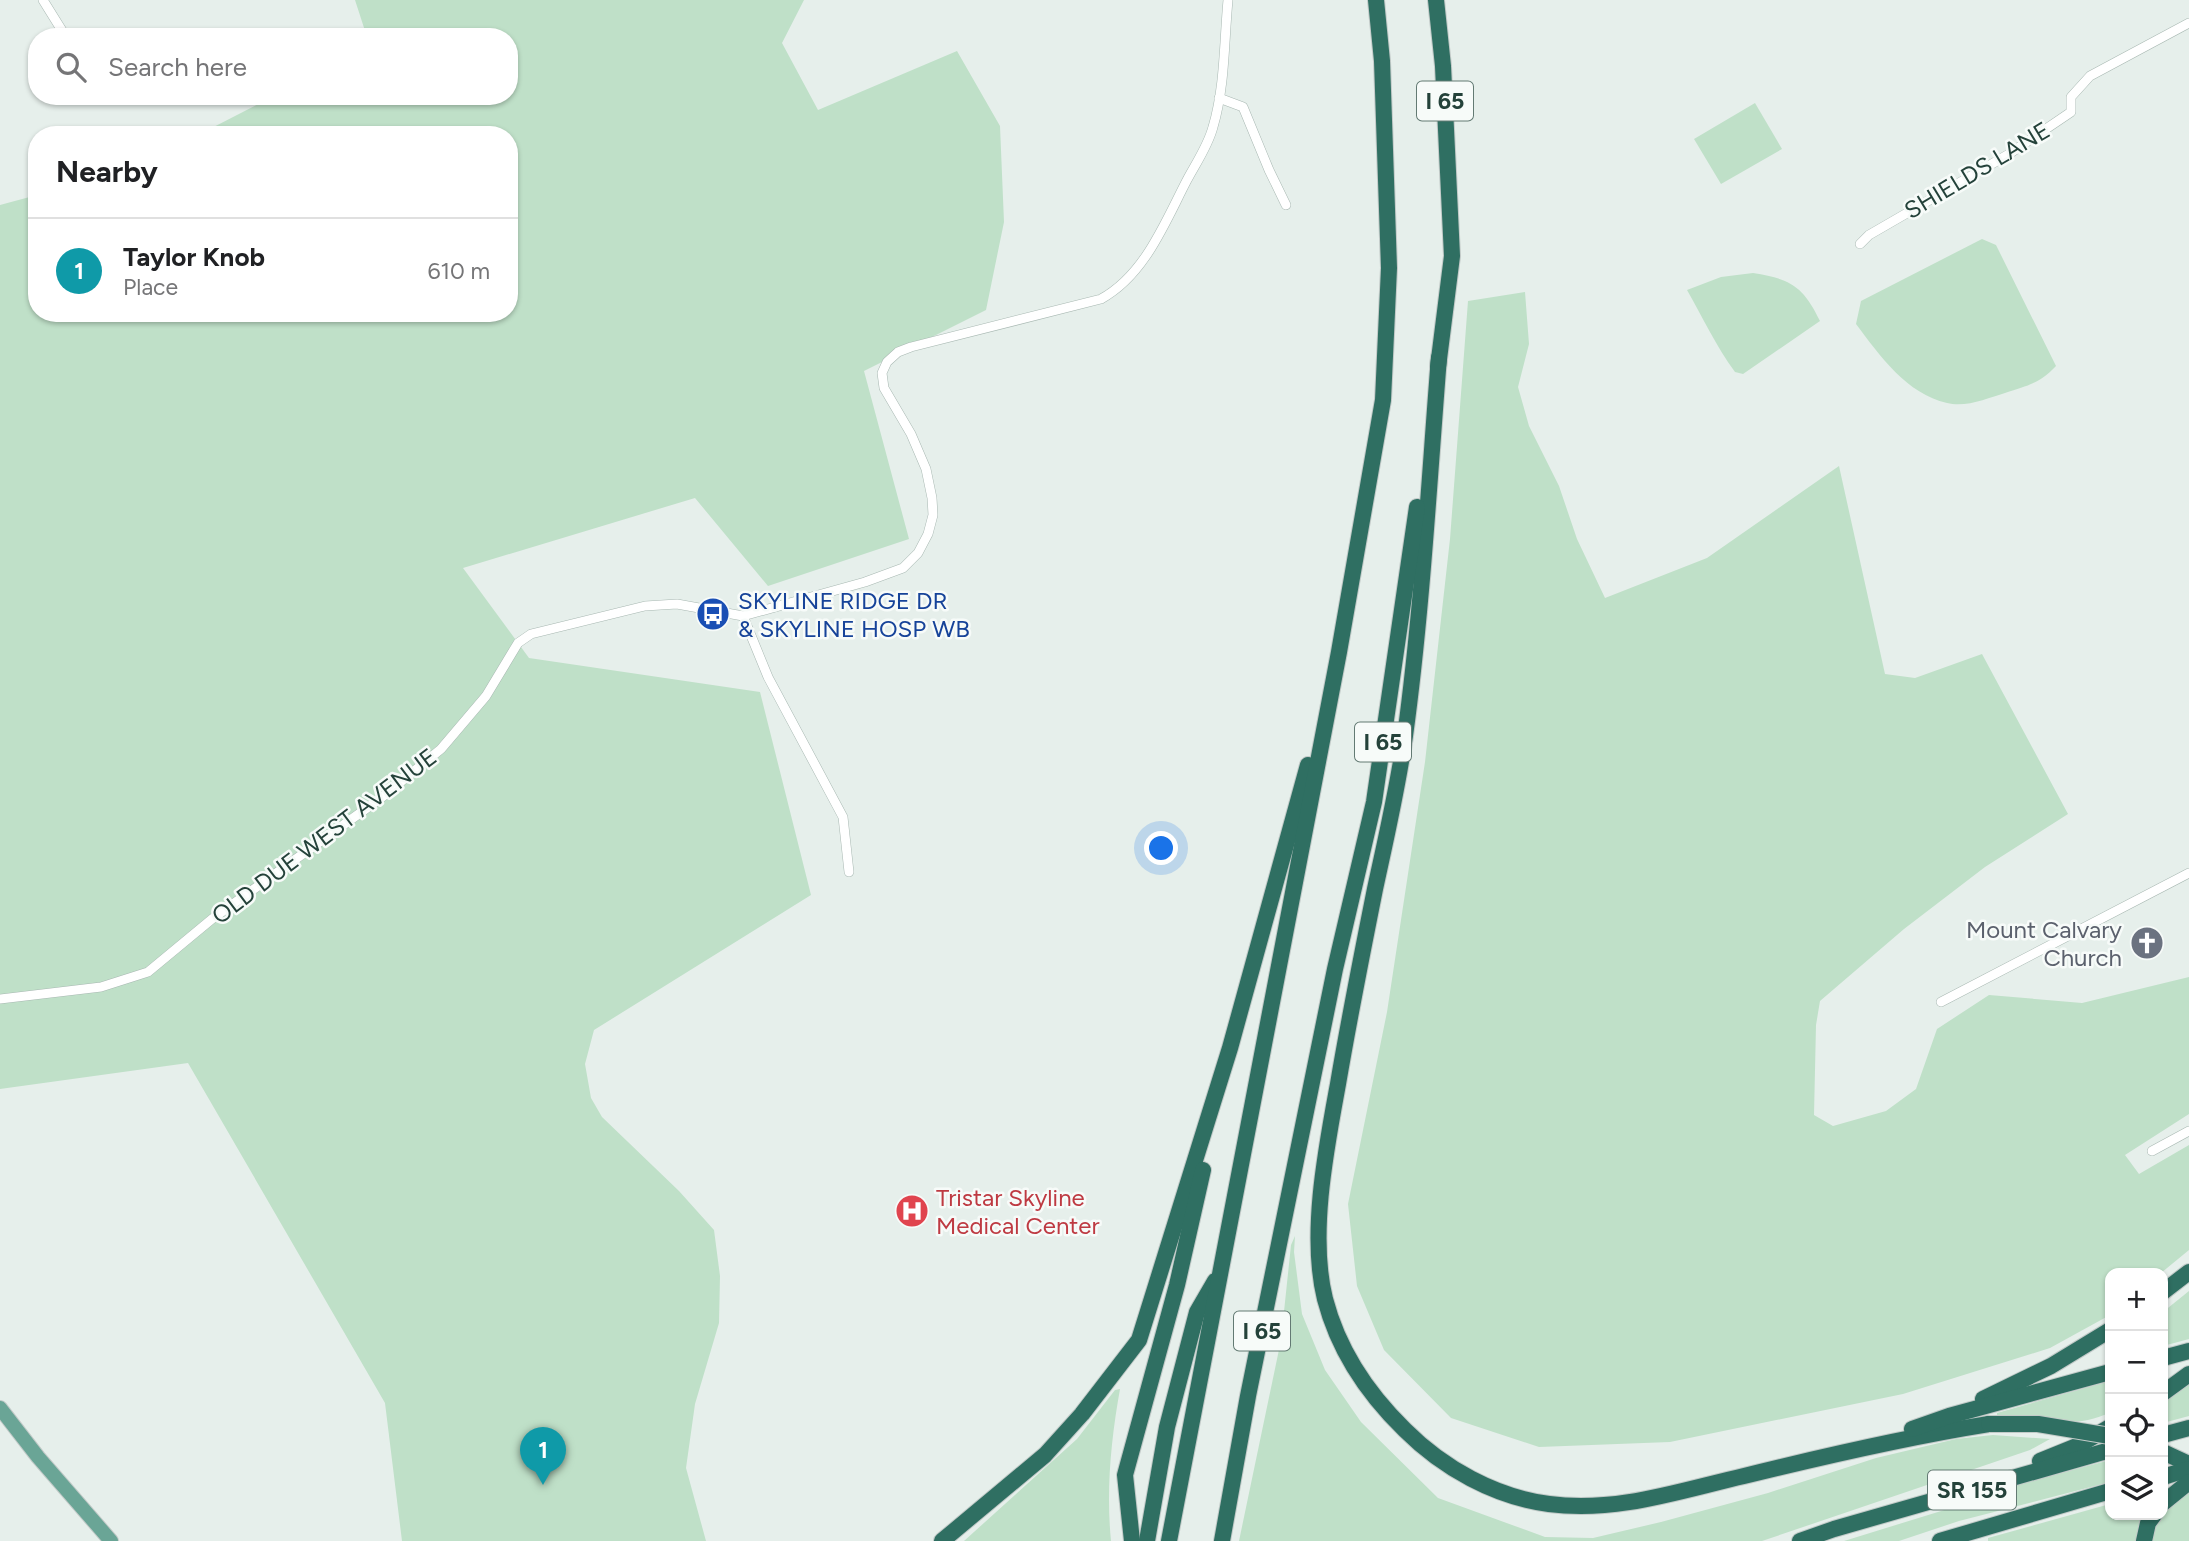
<!DOCTYPE html>
<meta charset="utf-8">
<style>
:root{--surface:#fff;--page:#f6f6f6;--text:#202124;--muted:#757577;--line:#e0e0e0;--accent:#2563eb}
body{margin:0;font-family:Figtree,sans-serif;background:var(--page);color:var(--text)}
.controls{position:absolute;right:21px;bottom:21px;display:grid;overflow:hidden;border-radius:14px;box-shadow:0 2px 5px #0004}
.controls button{width:63px;height:63px;display:grid;place-items:center;padding:0;border:0;border-bottom:2px solid var(--line);background:var(--surface);color:var(--text);font:35px sans-serif}
.you{position:absolute;left:1162px;top:849px;width:24px;height:24px;margin:-18px;border:5px solid #fff;border-radius:50%;background:#1a73e8;box-shadow:0 0 0 10px #1a73e833}
.badge{display:grid;place-items:center;width:46px;height:46px;border-radius:50%;background:var(--accent);color:#fff;font-size:23px;font-weight:700}
.pin{position:absolute;translate:-50% -58px;filter:drop-shadow(0 2px 4px #0008)}
.pin::after{content:'';position:absolute;top:37px;width:24px;height:21px;background:inherit;clip-path:polygon(0 0,100% 0,50% 100%)}
.list{margin:0;padding:0;list-style:none}
h2{display:flex;justify-content:space-between;align-items:center;height:91px;margin:0;padding:0 28px;font-size:30px}
h2 small{font-size:23px;font-weight:400;color:var(--muted)}
.list li{display:grid;grid-template-columns:46px 1fr auto;gap:21px;align-items:center;box-sizing:border-box;height:105px;padding:0 28px;border-top:2px solid var(--line)}
.list b{display:block;font-size:26px;white-space:nowrap}
.list p{margin:0;font-size:23px;white-space:nowrap;color:var(--muted)}
.list em{font-size:23px;font-style:normal;color:var(--muted)}
.icon{flex:none;width:38px;height:38px;fill:none;stroke:currentColor;stroke-width:2;stroke-linecap:round;stroke-linejoin:round}
.map{position:relative;flex:none;width:2189px;height:1541px;overflow:hidden}
.search{position:absolute;background:var(--surface);box-shadow:0 2px 5px #0004;left:28px;top:28px;width:490px;height:77px;display:flex;align-items:center;gap:18px;box-sizing:border-box;padding:0 24px;border-radius:28px;color:var(--muted);font-size:26px}
.panel{position:absolute;background:var(--surface);box-shadow:0 2px 5px #0004;left:28px;top:126px;width:490px;height:196px;border-radius:28px}
.map>svg:first-child{display:block}
</style>
<div class="map">
<svg width="2189" height="1541" viewBox="0 0 2189 1541">
<rect width="100%" height="100%" fill="#e6efeb"/>
<g fill="#bfe0c8">
<polygon points="355,0 804,0 782,43 818,110 957,51 1000,126 1004,222 986,310 864,371 909,539 768,586 695,498 463,568 529,658 760,692 811,895 594,1030 585,1064 591,1098 602,1117 679,1191 714,1230 720,1276 719,1323 695,1404 686,1468 706,1541 402,1541 385,1403 188,1063 0,1089 0,205 37,195 37,313 509,313 509,135 198,135 274,96 509,96 509,37 367,37"/>
<polygon points="1755,103 1782,149 1721,184 1694,139"/>
<path d="M1982,239L1996,245L2056,366C2039,384 2028,385 2005,393C1988,398 1966,408 1947,403C1907,394 1880,356 1856,324L1861,301Z"/>
<path d="M1753,273C1791,279 1803,286 1820,321L1743,374L1735,372C1716,346 1703,318 1687,290L1721,277Z"/>
<polygon points="1525,292 1529,344 1518,387 1529,426 1559,486 1577,539 1605,598 1707,558 1839,466 1885,674 1915,678 1982,654 2068,814 1985,867 1904,929 1820,1001 1816,1025 1814,1115 1833,1126 1886,1111 1916,1089 1937,1029 1989,995 2082,1003 2189,977 2189,1114 2125,1155 2139,1174 2189,1145 2189,1250 2161,1273 2110,1273 2110,1315 2050,1348 1903,1394 1670,1442 1539,1447 1451,1418 1384,1350 1357,1286 1348,1204 1387,1012 1425,762 1450,539 1468,301"/>
<polygon points="1295,1236 1294,1252 1302,1314 1325,1370 1361,1422 1438,1498 1545,1537 1593,1538 1661,1522 1768,1493 1876,1458 1956,1439 1993,1435 2050,1439 2030,1450 1762,1541 1239,1541 1281,1340 1291,1245"/>
<polygon points="2189,1291 2189,1339 2163,1346 2163,1312"/>
<path d="M2110,1381V1412C2078,1430 2033,1419 1997,1416V1413Z"/>
<polygon points="2189,1381 2189,1416 2163,1423 2163,1400"/>
<path d="M1120,1389C1111,1439 1106,1491 1111,1541H964L1077,1439L1115,1390Z"/>
<polygon points="2110,1460 2110,1482 1959,1521 1899,1541 1844,1541 1980,1499 1979,1495"/>
<path d="M2189,1493V1541H2150C2155,1520 2171,1504 2189,1493Z"/>
<polygon points="2110,1504 2110,1515 2147,1515 2136,1541 1988,1541 1988,1538"/>
</g>
<g fill="none" stroke-linecap="round" stroke-linejoin="round">
<defs>
<g id="minor">
<polyline points="43,0 66,37"/>
<polyline points="1219,98 1243,107 1269,170 1286,205"/>
<polyline points="1860,244 1869,235 2009,154 2071,112 2071,97 2090,76 2189,23"/>
<polyline points="743,616 768,677 843,817 849,872"/>
<path d="M0,999L101,987L148,972L212,919L381,798L441,749L486,696L518,643L531,634L645,606L677,604L743,616L865,582L903,568L918,553L928,534L933,515L932,498L926,469L911,434L884,388L882,373L887,362L898,352L911,347L1101,299C1145,275 1165,222 1187,180C1196,163 1208,146 1213,127C1225,87 1224,42 1228,0"/>
<polyline points="1941,1002 2189,873"/>
<polyline points="2152,1151 2189,1131"/>
</g>
<polyline id="primary" points="0,1408 38,1457 111,1541"/>
<g id="motorway">
<polyline points="1436,0 1443,66 1452,256 1438,367"/>
<path d="M1439,357C1429,483 1422,611 1405,736C1398,787 1386,838 1375,889C1362,954 1349,1019 1338,1084C1326,1149 1309,1235 1325,1299C1338,1349 1368,1394 1405,1430C1443,1468 1495,1497 1549,1504C1616,1513 1679,1491 1744,1476C1825,1456 1907,1437 1989,1424"/>
<polyline points="2163,1292 2189,1272"/>
<polyline points="2163,1358 2189,1351"/>
<polyline points="2163,1393 2189,1374"/>
<polyline points="1983,1399 2051,1366 2110,1330"/>
<polyline points="1912,1429 1949,1416 2110,1372"/>
<polyline points="2163,1435 2189,1428"/>
<polyline points="2163,1452 2189,1464"/>
<polyline points="2040,1461 2077,1446 2110,1427"/>
<polyline points="2163,1477 2189,1469"/>
<polyline points="2163,1503 2189,1482"/>
<polyline points="942,1541 1045,1455 1082,1414 1139,1340 1230,1048 1308,765"/>
<polyline points="1132,1541 1125,1475 1177,1285 1203,1170"/>
<polyline points="1147,1541 1167,1427 1197,1312 1215,1281"/>
<polyline points="1169,1541 1339,652 1383,400 1389,268 1382,61 1376,0"/>
<polyline points="1222,1541 1248,1396 1335,969 1374,802 1417,507"/>
<polyline points="1800,1541 1834,1529 2110,1450"/>
<polyline points="1940,1541 2110,1491"/>
<polyline points="2144,1541 2148,1523 2154,1515"/>
</g>
</defs>
<use href="#minor" stroke="#a8b8b2" stroke-width="10"/>
<use href="#primary" stroke="#c2cac8" stroke-width="16"/>
<use href="#motorway" stroke="#c2cac8" stroke-width="18"/>
<use href="#minor" stroke="#fff" stroke-width="9"/>
<use href="#primary" stroke="#6aa596" stroke-width="14"/>
<use href="#motorway" stroke="#2f6f62" stroke-width="16"/>
<defs>
<polyline id="motorway-bridge" points="1989,1424 2038,1424 2110,1436"/>
</defs>
<use href="#motorway-bridge" stroke="#c2cac8" stroke-width="18" stroke-linecap="butt"/>
<use href="#motorway-bridge" stroke="#2f6f62" stroke-width="16"/>
</g>
<defs>
<symbol id="bus-disc" viewBox="-11 -11 22 22"><circle r="9.5" fill="#1a4fb4" stroke="#f7fbf9"/><path d="M-5-6H5V4H4V6H2V4H-2V6H-4V4H-5ZM-3.5-4V0h7V-4ZM-3.5 1.2v1.5H-2V1.2ZM2 1.2v1.5H3.5V1.2Z" fill="#fff"/></symbol>
<symbol id="church-disc" viewBox="-11 -11 22 22"><circle r="9.5" fill="#6b7280" stroke="#f7fbf9"/><path d="M-1.2-6h2.4v3.5h3.3v2.4h-3.3V6h-2.4V-.1h-3.3v-2.4h3.3Z" fill="#fff"/></symbol>
<symbol id="hospital-disc" viewBox="-11 -11 22 22"><circle r="9.5" fill="#e0444e" stroke="#f7fbf9"/><path d="M-5-5h3v3.5h4V-5h3V5h-3V1.5h-4V5h-3Z" fill="#fff"/></symbol>
</defs>
<g fill-rule="evenodd">
<use href="#bus-disc" x="694" y="595" width="38" height="38"/>
<use href="#church-disc" x="2128" y="924" width="38" height="38"/>
<use href="#hospital-disc" x="893" y="1192" width="38" height="38"/>
</g>
<g text-anchor="middle" dominant-baseline="central" stroke-width="5" stroke-linejoin="round" paint-order="stroke">
<g fill="#f7fbf9" stroke="#637a73" stroke-width="2">
<rect x="1417" y="81.5" width="56" height="39" rx="5"/>
<rect x="1355" y="722.5" width="56" height="39" rx="5"/>
<rect x="1234" y="1311.5" width="56" height="39" rx="5"/>
<rect x="1928" y="1470.5" width="88" height="39" rx="5"/>
</g>
<g font-size="23" font-weight="bold" fill="#24423a">
<text x="1445" y="101">I 65</text>
<text x="1383" y="742">I 65</text>
<text x="1262" y="1331">I 65</text>
<text x="1972" y="1490">SR 155</text>
</g>
<g font-size="24" fill="#24423a" stroke="#f7fbf9">
<text transform="translate(1977 170) rotate(-31)">SHIELDS LANE</text>
<text transform="translate(324 836) rotate(-37)">OLD DUE WEST AVENUE</text>
</g>
<g font-size="24" fill="#164399" stroke="#f7fbf9" text-anchor="start">
<text x="738" y="600">SKYLINE RIDGE DR<tspan x="738" dy="28">&amp; SKYLINE HOSP WB</tspan></text>
</g>
<g font-size="24" fill="#5b616d" stroke="#f7fbf9" text-anchor="end">
<text x="2122" y="929">Mount Calvary<tspan x="2122" dy="28">Church</tspan></text>
</g>
<g font-size="24" fill="#be3a42" stroke="#f7fbf9" text-anchor="start">
<text x="936" y="1197">Tristar Skyline<tspan x="936" dy="28">Medical Center</tspan></text>
</g>
</g>
</svg>
<div class="controls">
<button>+</button>
<button>−</button>
<button><svg class="icon" aria-label="locate" viewBox="0 0 24 24"><circle cx="12" cy="12" r="6"/><path d="M12 2v4M12 18v4M2 12h4M18 12h4"/></svg></button>
<button><svg class="icon" aria-label="layers" viewBox="0 0 24 24"><path d="M12 4l9 5-9 5-9-5zM3 14l9 5 9-5"/></svg></button>
</div>
<div class="you"></div>
<div class="pin badge" style="left:543px;top:1485px;background:#0f9aa8">1</div>
<div class="search"><svg class="icon" aria-label="search" viewBox="0 0 24 24"><circle cx="10" cy="10" r="6"/><path d="M15 15l6 6"/></svg>Search here</div>
<section class="panel">
<h2>Nearby<small></small></h2>
<ul class="list">
<li><span class="badge" style="background:#0f9aa8">1</span><div><b>Taylor Knob</b><p>Place</p></div><em>610 m</em></li>
</ul>
</section>
</div>
